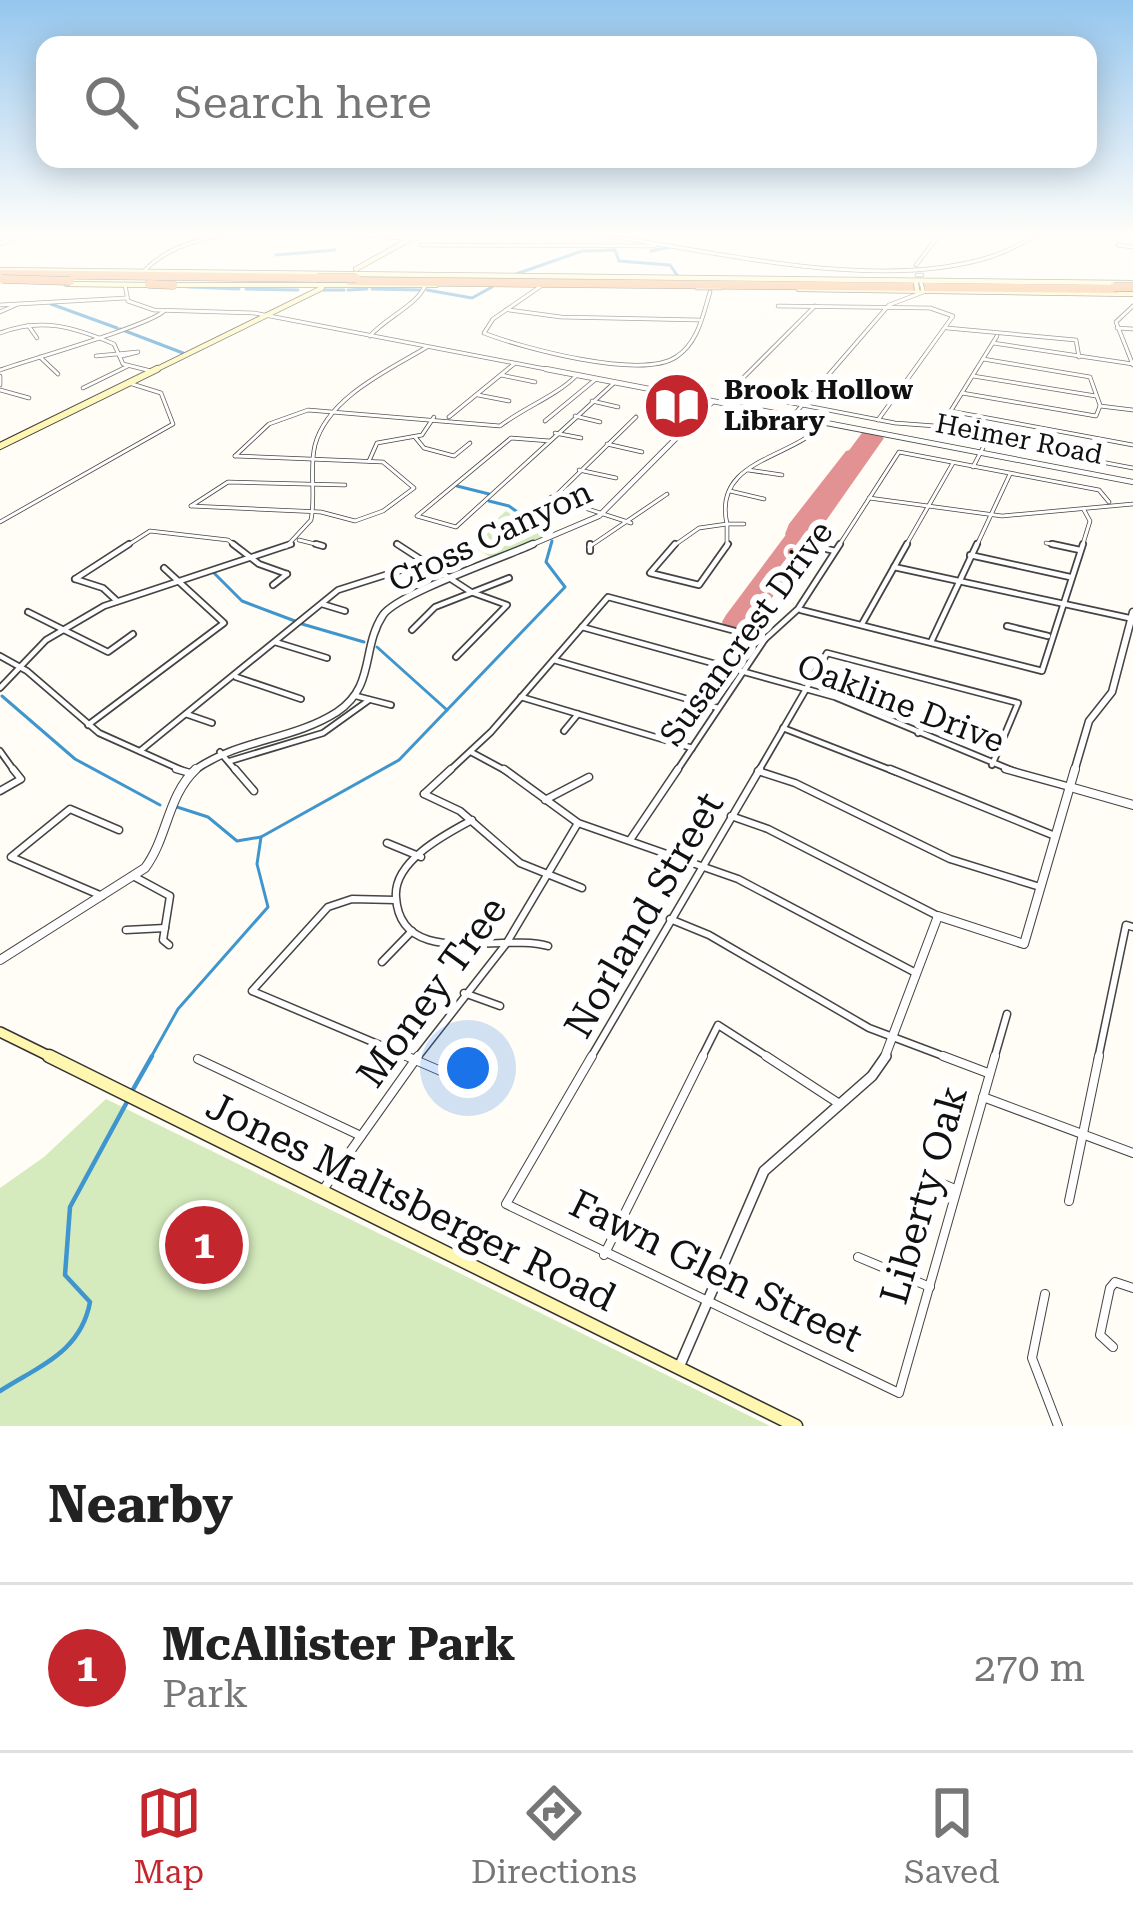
<!DOCTYPE html>
<style>
:root{--surface:#fff;--page:#f2f2f2;--text:#222;--muted:#767676;--line:#e0e0e0;--accent:#c4262e}
body{margin:0;font-family:"Roboto Serif",serif;background:var(--page);color:var(--text)}
.you{position:absolute;left:468px;top:1068px;width:42px;height:42px;margin:-30px;border:9px solid #fff;border-radius:50%;background:#1a73e8;box-shadow:0 0 0 18px #1a73e833}
.badge{display:grid;place-items:center;width:78px;height:78px;border-radius:50%;background:var(--accent);color:#fff;font-size:39px;font-weight:700}
.pin{position:absolute;translate:-50% -50%;border:6px solid #fff;box-shadow:0 3px 12px #0006}
.list{margin:0;padding:0;list-style:none}
h2{display:flex;justify-content:space-between;align-items:center;height:156px;margin:0;padding:0 48px;font-size:51px}
h2 small{font-size:39px;font-weight:400;color:var(--muted)}
.list li{display:grid;grid-template-columns:78px 1fr auto;gap:36px;align-items:center;box-sizing:border-box;height:168px;padding:0 48px;border-top:3px solid var(--line)}
.list b{display:block;font-size:45px;white-space:nowrap}
.list p{margin:0;font-size:39px;white-space:nowrap;color:var(--muted)}
.list em{font-size:39px;font-style:normal;color:var(--muted)}
.icon{flex:none;width:66px;height:66px;fill:none;stroke:currentColor;stroke-width:2;stroke-linecap:round;stroke-linejoin:round}
.map{position:relative;flex:none;width:1133px;height:1426px;overflow:hidden}
.search{position:absolute;background:var(--surface);box-shadow:0 6px 30px #0003;left:36px;right:36px;top:36px;height:132px;display:flex;align-items:center;gap:30px;box-sizing:border-box;padding:0 42px;border-radius:24px;color:var(--muted);font-size:45px}
.sheet{height:324px;background:var(--surface)}
nav{display:flex;justify-content:space-around;align-items:center;box-sizing:border-box;height:168px;border-top:3px solid var(--line);background:var(--surface);font-size:33px;color:var(--muted)}
nav a{display:grid;justify-items:center;gap:6px}
nav .on{color:var(--accent)}
.map>svg:first-child{display:block}
</style>
<div class="map">
<svg width="1133" height="1426" viewBox="0 0 1133 1426">
<rect width="100%" height="100%" fill="#fffdf5"/>
<g fill="#d5ebbd">
<polygon points="506,511 548,536 492,558 468,544"/>
<polygon points="106,1099 770,1426 0,1426 0,1188 44,1157"/>
</g>
<g fill="none" stroke-linecap="round" stroke-linejoin="round">
<g stroke="#3f96cf" stroke-width="3">
<polyline points="651,251 670,247"/>
<polyline points="276,255 335,250"/>
<polyline points="516,274 582,251 615,250 619,261 670,265 677,275"/>
<polyline points="188,287 239,289"/>
<polyline points="246,289 298,290"/>
<polyline points="372,289 420,290"/>
<polyline points="324,290 344,290"/>
<polyline points="348,290 367,289"/>
<polyline points="427,290 472,298 492,287"/>
<polyline points="51,304 117,328"/>
<polyline points="120,329 183,353"/>
<polyline points="457,486 489,494"/>
<polyline points="489,501 509,506 549,535"/>
<polyline points="214,573 242,601 295,621"/>
<polyline points="302,624 364,642"/>
<polyline points="377,647 447,710"/>
<polyline points="2,696 75,759 160,805"/>
<polyline points="177,807 208,817 237,841 261,837 399,760 565,587 546,562 552,541"/>
<polyline points="150,1059 178,1009 268,907 257,864 261,837"/>
</g>
<g stroke="#3f96cf" stroke-width="4.5">
<polyline points="131,1093 152,1056"/>
<path d="M0,1391C39,1366 81,1352 90,1302L65,1275L70,1207L127,1102"/>
</g>
<polygon fill="#e29292" fill-rule="evenodd" points="850,450 855,453 799,527 798,532 804,534 804,540 787,537 785,534 789,524 846,451"/>
<polygon fill="#e29292" fill-rule="evenodd" points="871,430 884,438 750,629 726,629 722,622 726,615 862,433"/>
<defs>
<g id="minor-far3">
<polyline points="333,232 411,239"/>
<path d="M594,234C713,250 874,293 990,257C1007,252 1025,241 1041,234"/>
<polyline points="421,245 655,246"/>
<polyline points="1118,245 1133,247"/>
<polyline points="916,265 940,234"/>
<path d="M145,270C188,226 266,233 323,232"/>
<polyline points="917,275 922,275"/>
<path d="M541,286L493,319L484,333C522,348 641,380 676,357C698,343 703,315 710,292"/>
<polyline points="697,288 721,288"/>
<polyline points="0,305 126,298"/>
<polyline points="778,306 930,308 953,316 878,420"/>
<polyline points="509,310 561,317 699,320"/>
<polyline points="0,312 18,304"/>
<polyline points="28,325 37,338"/>
<polyline points="947,328 1076,340 1079,357"/>
<polyline points="1117,328 1133,329"/>
<path d="M0,333C42,317 74,327 114,344L123,364L151,371"/>
<path d="M370,336C385,318 416,306 425,286"/>
<polyline points="993,343 1133,364"/>
<polyline points="96,356 138,352 122,356"/>
<polyline points="40,357 58,374"/>
<polyline points="983,359 1090,377 1100,405"/>
<path d="M0,370C31,359 148,326 164,311"/>
<polyline points="501,375 535,382"/>
<polyline points="0,376 0,385"/>
<polyline points="973,376 1096,396"/>
<polyline points="83,388 128,366"/>
<polyline points="0,390 29,398"/>
<polyline points="730,391 895,423 949,427 975,438 1133,468"/>
<polyline points="730,391 815,306"/>
<polyline points="962,393 1096,416 1100,406"/>
<polyline points="478,395 509,401"/>
<polyline points="592,401 618,407"/>
<polyline points="1100,406 1133,410"/>
<polyline points="950,411 1133,445"/>
<polyline points="575,416 600,422"/>
<polyline points="449,417 514,364"/>
<polyline points="792,417 889,305 926,291"/>
<polyline points="545,421 596,379"/>
<polyline points="949,427 947,417 997,336"/>
<polyline points="555,433 581,438"/>
<polyline points="415,437 424,448 454,456 470,443"/>
<polyline points="550,441 511,438 417,516 456,527 614,383"/>
<polyline points="607,444 642,452"/>
<path d="M235,456L269,424L308,410L500,426C525,407 556,396 576,376"/>
<polyline points="369,461 377,443 422,435 434,417"/>
<polyline points="973,467 987,440"/>
<polyline points="579,470 616,478"/>
<polyline points="748,470 782,475"/>
<polyline points="730,491 764,499"/>
<polyline points="551,497 631,523"/>
<polyline points="869,498 1002,516 1133,504"/>
<polyline points="191,506 321,512 355,521 383,511 414,488 383,462 235,456"/>
<polyline points="191,506 228,482 345,485"/>
<polyline points="537,514 636,417"/>
<polyline points="0,522 173,424 161,393 129,383"/>
<polyline points="727,524 727,547"/>
<path d="M727,524C712,458 795,459 823,423"/>
<polyline points="727,524 744,524"/>
<polyline points="299,540 323,546"/>
<polyline points="1046,543 1067,547"/>
<polyline points="397,544 402,547"/>
<polyline points="805,544 819,547"/>
<polyline points="125,547 150,531 228,540 237,547"/>
<path d="M286,547L311,520C316,495 309,469 315,445C328,397 389,370 427,347"/>
<polyline points="589,547 667,494"/>
<polyline points="672,547 699,528 727,524"/>
<polyline points="838,547 899,452 1099,490 1109,502"/>
<polyline points="905,547 953,463"/>
<polyline points="976,547 1010,474"/>
<polyline points="1082,547 1090,521 1084,510"/>
</g>
<g id="minor-far2">
<polyline points="233,544 259,564 287,574"/>
<polyline points="316,544 323,546"/>
<polyline points="397,544 471,592 507,605 456,657"/>
<polyline points="675,544 650,573 699,585 728,544"/>
<polyline points="806,544 835,551"/>
<polyline points="1052,544 1080,550"/>
<polyline points="590,551 590,544"/>
<polyline points="970,555 1070,577"/>
<polyline points="894,567 1129,618"/>
<polyline points="75,579 129,544"/>
<polyline points="75,579 103,588 117,601"/>
<polyline points="273,585 287,574"/>
<polyline points="322,604 345,611"/>
<polyline points="801,610 1042,671 1083,544"/>
<polyline points="28,612 108,652 133,634"/>
<polyline points="862,624 907,544"/>
<polyline points="1007,626 1048,636"/>
<polyline points="582,627 835,697 1016,772"/>
<polyline points="412,630 435,607 509,578"/>
<polyline points="275,642 327,658"/>
<polyline points="931,642 977,544"/>
<polyline points="0,656 27,671 99,733 186,772"/>
<polyline points="554,660 718,708"/>
<polyline points="236,677 301,699"/>
<polyline points="0,688 46,640 104,606 291,544"/>
<polyline points="356,696 391,705"/>
<polyline points="521,697 692,748"/>
<polyline points="186,714 212,723"/>
<polyline points="88,725 224,623 164,568"/>
<polyline points="783,728 896,772"/>
<polyline points="564,731 578,714"/>
<polyline points="918,733 928,722"/>
<polyline points="0,751 15,772"/>
<polyline points="140,751 338,590 445,556"/>
<polyline points="220,752 237,772"/>
<polyline points="471,752 508,772"/>
<polyline points="230,761 323,733 369,700"/>
<polyline points="448,772 491,732 608,597 765,639"/>
<polyline points="676,772 765,639 798,609 840,544"/>
<polyline points="758,772 827,653 1018,703 992,765"/>
</g>
<g id="minor-far1">
<polyline points="176,769 190,773"/>
<polyline points="235,769 254,791"/>
<polyline points="504,769 578,823 738,879 914,972"/>
<polyline points="890,769 1055,836"/>
<polyline points="1005,769 1070,787"/>
<polyline points="758,771 795,783 950,859 1040,887"/>
<polyline points="0,791 21,779 13,769"/>
<polyline points="424,794 451,769"/>
<polyline points="424,794 460,811 520,863 582,888"/>
<polyline points="545,800 589,777"/>
<polyline points="731,816 768,829 936,915"/>
<path d="M472,820C446,834 393,861 396,897C400,971 503,932 548,946"/>
<polyline points="630,840 678,769"/>
<polyline points="387,843 421,857"/>
<polyline points="135,877 170,896 163,940 169,945"/>
<polyline points="102,896 11,857 70,809 119,830"/>
<polyline points="395,900 352,899 328,907 252,991 413,1059"/>
<polyline points="670,919 709,935 869,1028 951,1059"/>
<polyline points="126,930 165,928"/>
<polyline points="382,962 412,931"/>
<polyline points="464,993 500,1006"/>
<polyline points="416,1059 506,944 578,823"/>
<polyline points="590,1059 760,769"/>
<polyline points="701,1059 718,1025 771,1059"/>
<polyline points="994,1059 1007,1014"/>
<polyline points="1098,1059 1126,925 1133,927"/>
</g>
<g id="minor">
<polyline points="406,1056 457,1078"/>
<polyline points="592,1056 506,1204 899,1393 995,1056"/>
<polyline points="766,1056 838,1103"/>
<polyline points="943,1056 988,1073"/>
<polyline points="198,1059 361,1136"/>
<polyline points="983,1097 1133,1153"/>
<polyline points="922,1175 955,1189"/>
<polyline points="325,1187 418,1056"/>
<polyline points="1069,1201 1099,1056"/>
<polyline points="604,1255 703,1056"/>
<polyline points="858,1257 930,1287"/>
<polyline points="1045,1294 1032,1358 1058,1426"/>
<polyline points="1113,1347 1100,1335 1110,1288 1115,1282 1133,1288"/>
</g>
<g id="tertiary-far4">
<polyline points="0,244 23,234"/>
<polyline points="125,285 128,301 154,310 254,313 561,372"/>
<polyline points="1133,306 1116,322 1133,365"/>
</g>
<g id="tertiary-far3">
<polyline points="546,369 1133,482"/>
<polyline points="526,547 599,516 712,402"/>
</g>
<g id="tertiary-far2">
<path d="M192,772C236,739 292,741 337,712C376,686 361,648 383,615C397,594 505,557 533,544"/>
<polyline points="1074,772 1089,721 1112,692 1133,612"/>
</g>
<g id="tertiary-far1">
<polyline points="1070,787 1133,805"/>
<path d="M0,960L145,868C168,837 167,796 196,769"/>
<polyline points="884,1059 938,916 1024,944 1075,769"/>
</g>
<polyline id="tertiary" points="680,1365 764,1171 872,1076 886,1056"/>
<g id="secondary-far3">
<polyline points="356,269 419,234"/>
<polyline points="0,270 1133,283"/>
<polyline points="67,284 154,285"/>
<polyline points="169,285 436,285"/>
<polyline points="799,289 1133,294"/>
<polyline points="151,372 322,288"/>
</g>
<polyline id="secondary-far2" points="0,446 157,369"/>
<polyline id="secondary-far1" points="0,1032 55,1059"/>
<polyline id="secondary" points="49,1056 796,1426"/>
<g id="motorway">
<polyline points="0,274 317,278"/>
<polyline points="350,281 1116,289"/>
<polyline points="149,284 173,285"/>
</g>
</defs>
<use href="#minor-far3" stroke="#444" stroke-width="4.5"/>
<use href="#minor-far2" stroke="#444" stroke-width="8"/>
<use href="#minor-far1" stroke="#444" stroke-width="9"/>
<use href="#minor" stroke="#444" stroke-width="10"/>
<use href="#tertiary-far4" stroke="#444" stroke-width="4.5"/>
<use href="#tertiary-far3" stroke="#444" stroke-width="6"/>
<use href="#tertiary-far2" stroke="#444" stroke-width="9"/>
<use href="#tertiary-far1" stroke="#444" stroke-width="10"/>
<use href="#tertiary" stroke="#444" stroke-width="12"/>
<use href="#secondary-far3" stroke="#333" stroke-width="6"/>
<use href="#secondary-far2" stroke="#333" stroke-width="8"/>
<use href="#secondary-far1" stroke="#333" stroke-width="12"/>
<use href="#secondary" stroke="#333" stroke-width="15"/>
<use href="#motorway" stroke="#222" stroke-width="9"/>
<use href="#minor-far3" stroke="#fff" stroke-width="3"/>
<use href="#minor-far2" stroke="#fff" stroke-width="4.5"/>
<use href="#minor-far1" stroke="#fff" stroke-width="6"/>
<use href="#minor" stroke="#fff" stroke-width="8"/>
<use href="#tertiary-far4" stroke="#fff" stroke-width="3"/>
<use href="#tertiary-far3" stroke="#fff" stroke-width="4.5"/>
<use href="#tertiary-far2" stroke="#fff" stroke-width="6"/>
<use href="#tertiary-far1" stroke="#fff" stroke-width="8"/>
<use href="#tertiary" stroke="#fff" stroke-width="9"/>
<use href="#secondary-far3" stroke="#fff6b0" stroke-width="4.5"/>
<use href="#secondary-far2" stroke="#fff6b0" stroke-width="6"/>
<use href="#secondary-far1" stroke="#fff6b0" stroke-width="9"/>
<use href="#secondary" stroke="#fff6b0" stroke-width="12"/>
<use href="#motorway" stroke="#f5a25d" stroke-width="8"/>
<defs>
<polyline id="tertiary-bridge" points="921,283 923,290"/>
<polyline id="secondary-bridge" points="916,283 917,290"/>
<g id="motorway-bridge">
<polyline points="317,278 356,278"/>
<polyline points="2,279 70,281"/>
<polyline points="1114,287 1133,287"/>
</g>
</defs>
<use href="#tertiary-bridge" stroke="#444" stroke-width="4.5" stroke-linecap="butt"/>
<use href="#secondary-bridge" stroke="#333" stroke-width="6" stroke-linecap="butt"/>
<use href="#motorway-bridge" stroke="#222" stroke-width="9" stroke-linecap="butt"/>
<use href="#tertiary-bridge" stroke="#fff" stroke-width="3"/>
<use href="#secondary-bridge" stroke="#fff6b0" stroke-width="4.5"/>
<use href="#motorway-bridge" stroke="#f5a25d" stroke-width="8"/>
</g>
<linearGradient id="sky" x2="0" y2="1"><stop stop-color="#95c6ee"/><stop offset="0.54" stop-color="#fffefa"/><stop offset="1" stop-color="#fffefa" stop-opacity="0"/></linearGradient>
<rect width="1133" height="434" fill="url(#sky)"/>
<defs>
<symbol id="library-disc" viewBox="-11 -11 22 22"><circle r="9.5" fill="#c4262e" stroke="#fff"/><path d="M-6-4Q-3-5.5-.7-3.5V5Q-3 3-6 4ZM6-4Q3-5.5 .7-3.5V5Q3 3 6 4Z" fill="#fff"/></symbol>
</defs>
<g fill-rule="evenodd">
<use href="#library-disc" x="639" y="368" width="76" height="76"/>
</g>
<g text-anchor="middle" dominant-baseline="central" stroke-width="12" stroke-linejoin="round" paint-order="stroke">
<g font-size="27" font-weight="bold" fill="#111" stroke="#fff" text-anchor="start">
<text x="724" y="390">Brook Hollow<tspan x="724" dy="31">Library</tspan></text>
</g>
<g font-size="27" fill="#111" stroke="#fff">
<text transform="translate(1019 439) rotate(11)">Heimer Road</text>
</g>
<g font-size="33" fill="#111" stroke="#fff">
<text transform="translate(490 536) rotate(-25)">Cross Canyon</text>
<text transform="translate(746 633) rotate(-54)">Susancrest Drive</text>
<text transform="translate(901 703) rotate(21)">Oakline Drive</text>
</g>
<g font-size="39" fill="#111" stroke="#fff">
<text transform="translate(644 915) rotate(-60)">Norland Street</text>
<text transform="translate(432 992) rotate(-54)">Money Tree</text>
<text transform="translate(924 1195) rotate(-74)">Liberty Oak</text>
<text transform="translate(411 1202) rotate(26)">Jones Maltsberger Road</text>
<text transform="translate(716 1271) rotate(26)">Fawn Glen Street</text>
</g>
</g>
</svg>
<div class="you"></div>
<div class="pin badge" style="left:204px;top:1245px">1</div>
<div class="search"><svg class="icon" aria-label="search" viewBox="0 0 24 24"><circle cx="10" cy="10" r="6"/><path d="M15 15l6 6"/></svg>Search here</div>
</div>
<section class="sheet">
<h2>Nearby<small></small></h2>
<ul class="list">
<li><span class="badge">1</span><div><b>McAllister Park</b><p>Park</p></div><em>270 m</em></li>
</ul>
</section>
<nav>
<a class="on"><svg class="icon" aria-label="map" viewBox="0 0 24 24"><path d="M3 6l6-2 6 2 6-2v14l-6 2-6-2-6 2zM9 4v14M15 6v14"/></svg>Map</a>
<a><svg class="icon" aria-label="directions" viewBox="0 0 24 24"><path d="M12 3l9 9-9 9-9-9zM9 14v-3h6M13 9l2 2-2 2"/></svg>Directions</a>
<a><svg class="icon" aria-label="saved" viewBox="0 0 24 24"><path d="M7 4h10v16l-5-4-5 4z"/></svg>Saved</a>
</nav>
